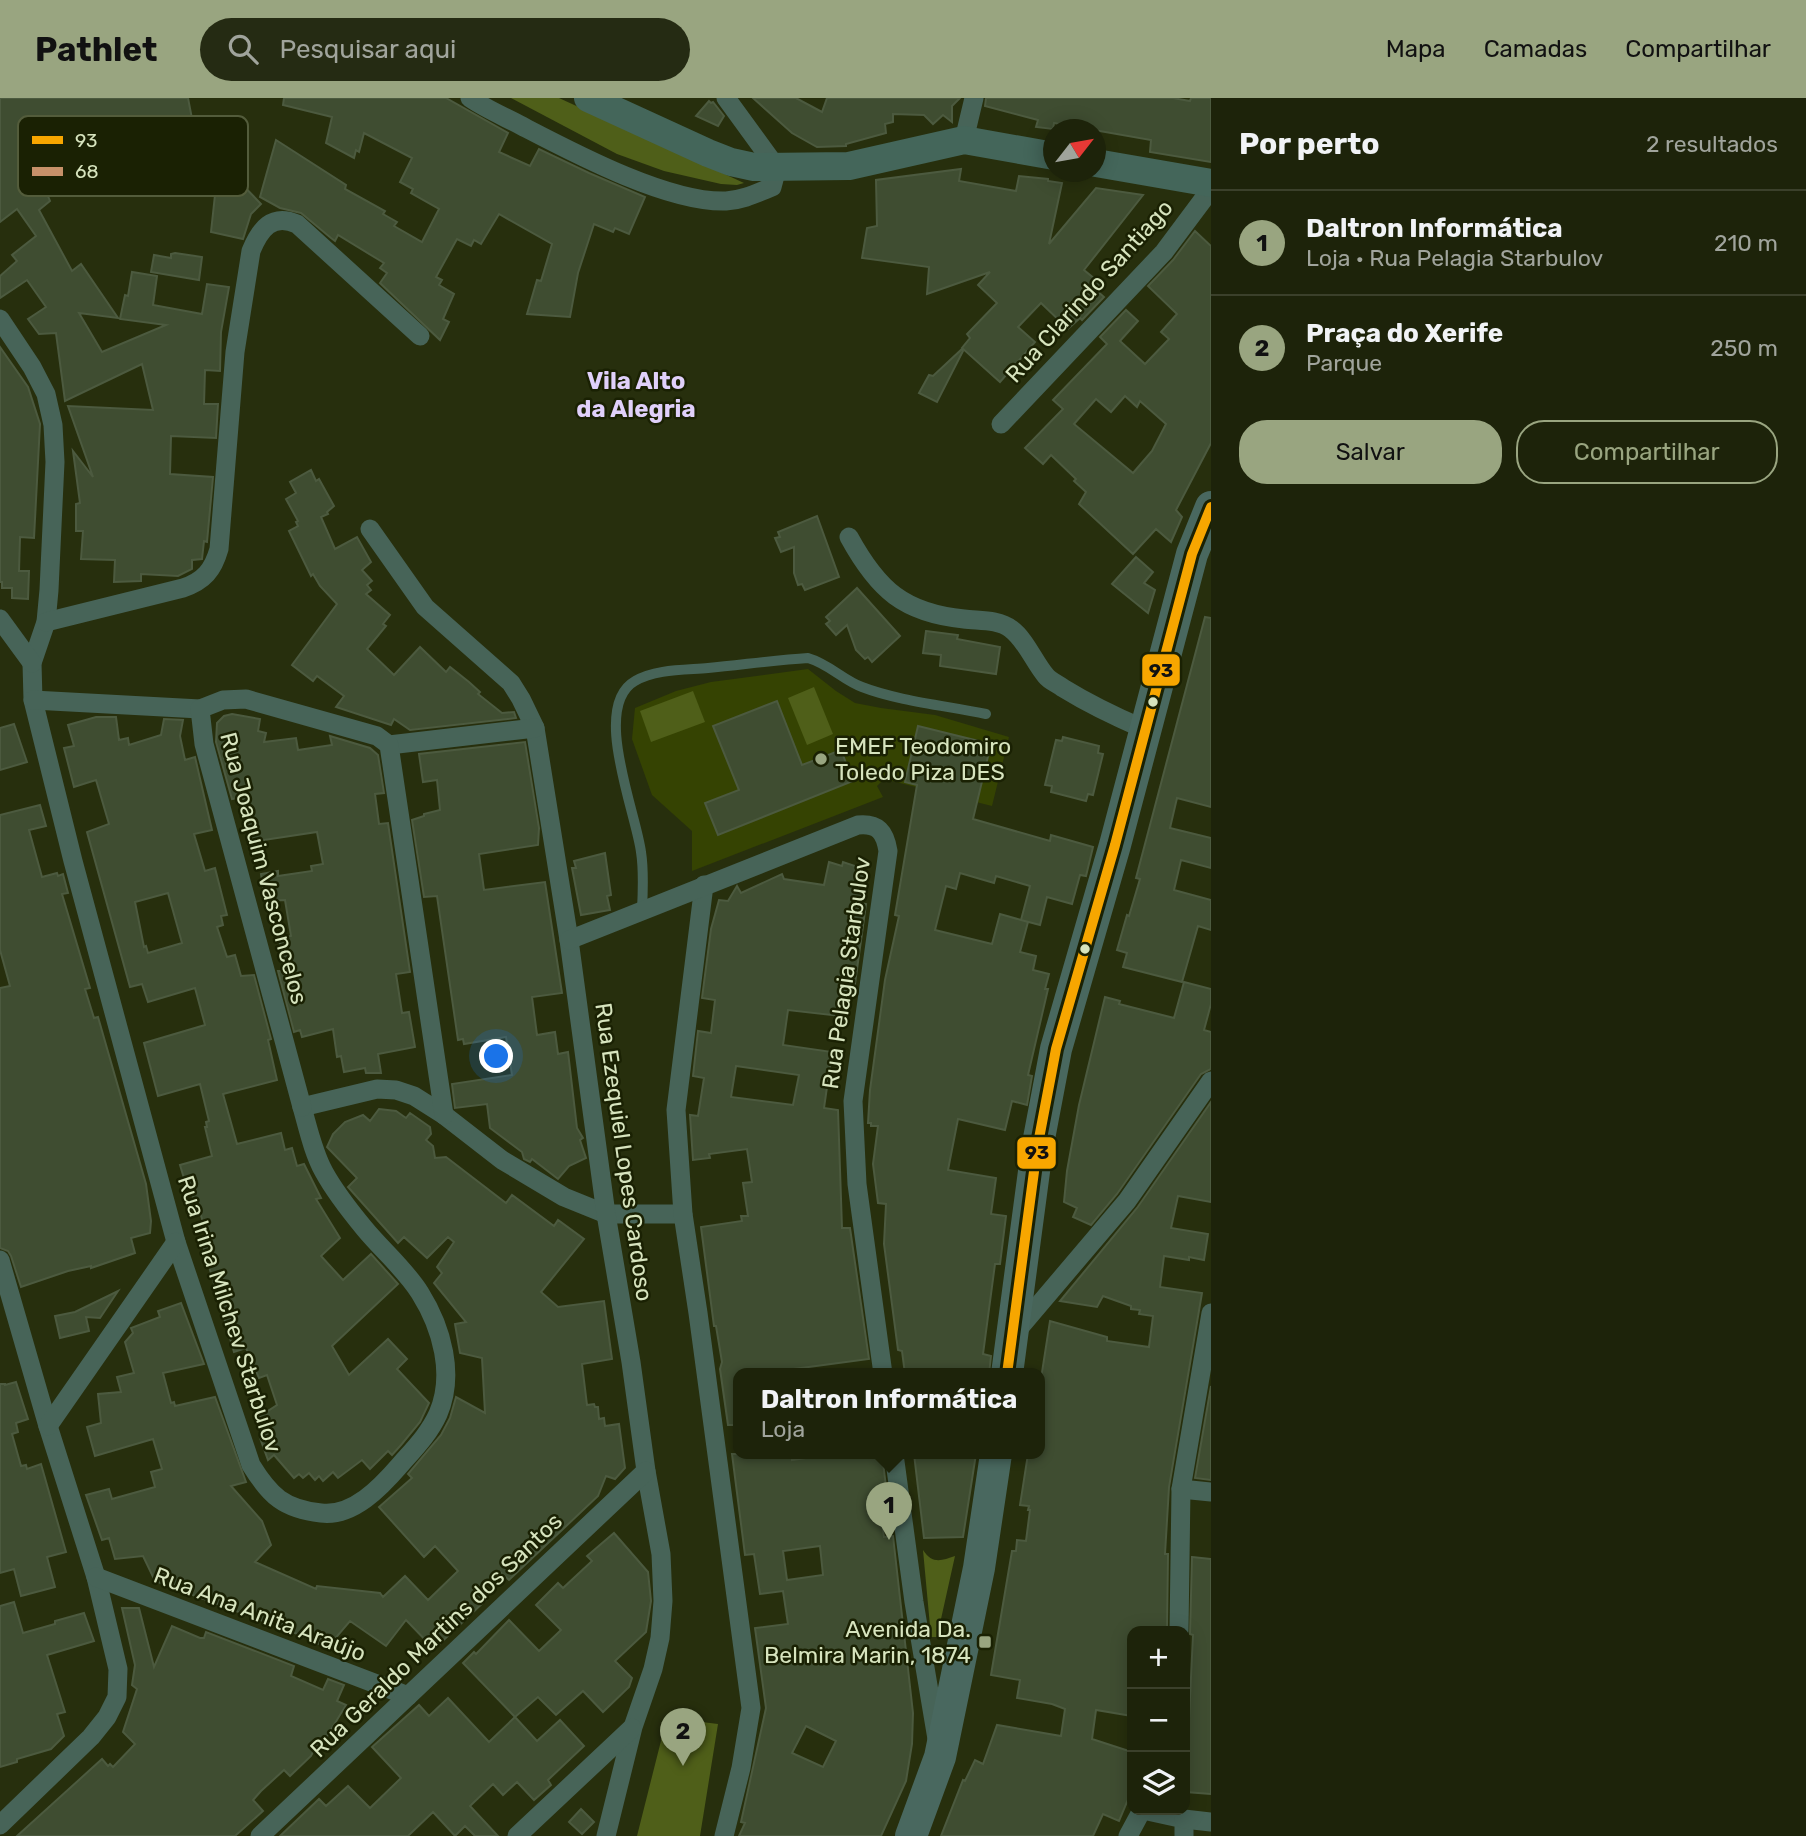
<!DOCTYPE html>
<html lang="pt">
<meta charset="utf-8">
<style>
:root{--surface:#1d230a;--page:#252b13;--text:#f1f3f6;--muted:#a0a49c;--line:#3b402b;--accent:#99a580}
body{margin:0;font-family:Rubik,sans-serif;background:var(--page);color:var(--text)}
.controls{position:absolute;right:21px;bottom:21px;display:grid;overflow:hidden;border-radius:14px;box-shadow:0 4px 18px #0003}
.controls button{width:63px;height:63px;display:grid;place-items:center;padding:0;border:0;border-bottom:2px solid var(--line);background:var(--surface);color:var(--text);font:35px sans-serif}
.compass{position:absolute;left:1043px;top:21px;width:63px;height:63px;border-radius:50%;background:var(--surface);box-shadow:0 4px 18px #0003;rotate:59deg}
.you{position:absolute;left:497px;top:959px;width:24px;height:24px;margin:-18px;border:5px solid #fff;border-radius:50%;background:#1a73e8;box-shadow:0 0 0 10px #1a73e833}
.badge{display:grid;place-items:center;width:46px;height:46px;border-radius:50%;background:var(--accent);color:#111;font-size:23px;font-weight:700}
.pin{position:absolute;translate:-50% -58px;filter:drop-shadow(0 2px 4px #0008)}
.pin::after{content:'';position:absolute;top:37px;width:24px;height:21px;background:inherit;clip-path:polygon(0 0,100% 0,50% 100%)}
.popup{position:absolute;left:733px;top:1270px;width:312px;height:91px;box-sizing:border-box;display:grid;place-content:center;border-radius:14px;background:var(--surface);filter:drop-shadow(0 2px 5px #0005);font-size:23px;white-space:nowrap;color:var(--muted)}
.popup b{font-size:26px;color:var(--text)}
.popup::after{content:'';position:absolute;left:50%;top:100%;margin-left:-14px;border:14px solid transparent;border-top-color:var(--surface)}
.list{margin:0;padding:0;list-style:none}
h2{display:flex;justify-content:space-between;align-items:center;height:91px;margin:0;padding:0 28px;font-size:30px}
h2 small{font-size:23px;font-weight:400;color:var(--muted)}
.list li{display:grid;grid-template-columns:46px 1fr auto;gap:21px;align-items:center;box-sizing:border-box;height:105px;padding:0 28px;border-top:2px solid var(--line)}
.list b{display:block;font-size:26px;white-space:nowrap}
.list p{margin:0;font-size:23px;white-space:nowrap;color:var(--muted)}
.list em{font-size:23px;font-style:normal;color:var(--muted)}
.actions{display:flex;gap:14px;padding:21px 28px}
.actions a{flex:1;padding:16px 0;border:2px solid var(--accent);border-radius:28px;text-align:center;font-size:24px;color:var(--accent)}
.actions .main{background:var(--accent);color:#111}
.icon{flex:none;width:38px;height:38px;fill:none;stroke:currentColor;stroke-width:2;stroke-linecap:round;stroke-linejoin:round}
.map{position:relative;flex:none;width:1211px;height:1738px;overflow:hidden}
header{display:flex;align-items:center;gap:42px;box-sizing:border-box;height:98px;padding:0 35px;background:var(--accent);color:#111}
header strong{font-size:33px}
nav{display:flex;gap:38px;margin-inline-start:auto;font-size:24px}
.search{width:490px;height:63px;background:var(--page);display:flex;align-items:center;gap:18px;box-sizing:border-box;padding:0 24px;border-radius:38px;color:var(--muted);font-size:26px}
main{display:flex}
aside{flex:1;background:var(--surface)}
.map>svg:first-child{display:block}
</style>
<header>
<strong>Pathlet</strong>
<div class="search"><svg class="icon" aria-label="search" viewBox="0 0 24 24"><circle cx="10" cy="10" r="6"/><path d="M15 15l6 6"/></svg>Pesquisar aqui</div>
<nav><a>Mapa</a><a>Camadas</a><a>Compartilhar</a></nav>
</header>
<main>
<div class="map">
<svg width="1211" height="1738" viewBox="0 0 1211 1738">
<rect width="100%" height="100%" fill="#272f0d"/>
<polygon fill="#354302" points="808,571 836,593 855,605 881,610 935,617 1009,639 992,708 884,681 877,688 883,699 692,773 692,733 652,697 632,641 635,610 676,593 711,584"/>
<g fill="#4f5f19">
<polygon points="511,0 559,0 744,85 737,87 721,86 664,73 617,56"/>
<polygon points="814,589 833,636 807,647 788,600"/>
<polygon points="693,593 705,624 651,644 640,613"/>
<path d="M923,1452C932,1466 941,1463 955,1458L937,1539H931Z"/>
<polygon points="668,1615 702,1624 718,1626 700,1738 637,1738"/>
</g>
<g fill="#3f4d31" stroke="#4c5a3f" stroke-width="2" fill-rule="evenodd">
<polygon points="0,0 188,0 194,31 148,43 148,40 109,49 108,46 90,50 46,76 57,90 48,98 50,103 39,112 72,173 81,166 118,220 79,215 102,254 166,227 120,221 125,197 128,198 132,174 157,178 153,207 202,216 207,186 229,189 221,234 220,273 205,272 204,306 218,306 216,340 171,338 170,376 213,379 207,444 204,443 202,461 192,462 192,471 178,478 141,476 141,483 114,484 115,462 81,461 83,433 76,433 76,406 80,405 73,353 93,379 68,308 153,312 142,266 65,303 56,235 39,236 28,221 46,209 27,182 0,200 0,178 17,163 12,157 36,138 17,111 0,124"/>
<polygon points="284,0 446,0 508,35 499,54 530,68 539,51 589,75 645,99 629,136 615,130 613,134 594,126 578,175 570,219 527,216 537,182 541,183 552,146 499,116 481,146 474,142 471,148 457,141 436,179 442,182 439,187 454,196 443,221 449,224 440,242 380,185 387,175 380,170 384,165 338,137 335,143 331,140 301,115 280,110 260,99 276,42 346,87 345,91 385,113 383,116 397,124 394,128 422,144 439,111 411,95 413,91 400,84 412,60 364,35 359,54 356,52 354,60 326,45 332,19 283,7"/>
<polygon points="753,0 796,0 822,14 827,0 960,0 952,8 952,24 943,17 933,26 924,17 893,16 893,24 885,26 886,35 846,46 846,48 817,49 792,35"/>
<polygon points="986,0 1173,0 1190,3 1191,0 1211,0 1211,64 1150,54 1151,42 1054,25 1053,31 1036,29 1038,22 985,8"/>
<polygon points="709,3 711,5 713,4 724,18 718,28 696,18"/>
<polygon points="961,71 959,83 1016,93 1019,78 1048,81 1048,83 1062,85 1049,146 1096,90 1143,97 1084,172 1101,186 1096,192 1104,199 1082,222 1080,220 1068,231 1041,205 1018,229 1035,244 1000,284 962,250 970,240 967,236 997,205 978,187 990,174 927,196 929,169 862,160 867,130 877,128 876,82"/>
<polygon points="234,78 261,106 251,116 243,141 211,134 215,97"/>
<path d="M1195,133L1211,148V345L1176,412L1182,419L1171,444L1156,431L1133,456L1079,406L1086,394L1074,383L1076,381L1051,357L1043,366L1025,350L1063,311L1053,302L1107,246L1100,239L1126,212L1138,223L1120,243L1145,266L1169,241L1161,234L1177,216L1148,188L1173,162ZM1125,298L1137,309L1140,303L1166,326L1152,353L1133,375L1074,326L1096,301L1111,314Z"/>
<polygon points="175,155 202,159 199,182 151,174 154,157 171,160 171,156"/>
<polygon points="0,249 28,289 40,326 34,440 20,439 19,473 29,473 28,501 12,500 12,490 2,490 2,484 0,484"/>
<polygon points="962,251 963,253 937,304 919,295 929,277 933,278"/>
<polygon points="311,372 316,383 319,381 334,408 327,414 328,416 321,419 335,451 357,439 371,464 362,472 372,483 367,487 371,492 366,496 390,517 383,526 386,528 367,551 394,577 420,549 446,574 450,569 469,584 480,594 478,596 502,615 514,614 516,620 410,632 394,621 391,627 336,609 344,598 317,578 313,583 292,567 337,506 320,488 313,476 311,478 289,433 298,428 296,424 298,423 286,401 296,395 290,384"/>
<polygon points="817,418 839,479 805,492 802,486 798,487 794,475 794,449 781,454 775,440 780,439 778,434"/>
<polygon points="1136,459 1153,474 1144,485 1155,492 1148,515 1112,486"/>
<polygon points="857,490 900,538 872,564 868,559 865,561 856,552 847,527 836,537 826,526 830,523 826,519"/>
<polygon points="1205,519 1211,520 1211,709 1177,700 1170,730 1211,740 1211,770 1181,762 1174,792 1211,802 1211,832 1198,828 1182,884 1123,869 1127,855 1117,852 1127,817 1129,818 1140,781 1136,780"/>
<polygon points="926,533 958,537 957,541 1000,549 996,576 940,568 941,557 923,555"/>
<polygon points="777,603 802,667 841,652 853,683 718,737 705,705 739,692 713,628"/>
<polygon points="232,616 260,621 258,633 266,635 264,644 296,640 298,652 332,647 330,638 370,650 378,657 384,695 375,696 379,726 388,725 410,874 396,876 402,915 409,914 415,949 378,956 381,975 366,975 365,970 344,974 341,958 337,959 333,931 302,939 300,932 294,934 278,873 284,873 279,840 291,838 285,802 265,803 261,776 278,773 278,778 312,773 311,768 323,766 317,734 250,744 243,699 232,701 216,644 217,625 224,618"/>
<path d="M96,619H116L119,642L128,640L129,647L161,637L164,621L183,622L180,638L185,662L195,659L212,732L194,736L205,773L215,770L227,817L221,818L223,827L217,829L227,859L235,857L241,878L254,877L271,941L268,942L277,982L223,996L237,1046L281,1035L285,1052L292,1050L297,1068L304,1066L321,1100L316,1101L340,1140L321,1158L343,1182L371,1156L398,1186L332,1248L349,1277L388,1241L407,1261L397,1271L429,1305L420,1324L401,1347L392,1357L388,1353L370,1371L362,1362L338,1380L333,1374L323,1383L319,1378L315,1382L309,1375L303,1380L299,1376L294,1380L274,1357L268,1362L260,1340L270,1334L260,1318L277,1307L267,1277L259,1280L246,1250L234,1254L203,1148L209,1147L207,1137L198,1108L195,1109L192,1096L189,1097L180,1067L212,1058L205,1029H207L206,1024L209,1023L200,986L158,998L144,945L205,927L195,890L148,904L142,886L130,889L87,734L109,726L96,682L74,689L64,650L74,648L68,627ZM168,795L182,845L148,855L146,848L144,849L135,804Z"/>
<polygon points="14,626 27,664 0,672 0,630"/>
<polygon points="918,628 991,646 973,721 1050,743 1051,737 1093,749 1086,778 1080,777 1072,806 1047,799 1040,827 1021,822 1030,788 996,778 994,785 960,775 956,791 946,788 935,832 992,846 1000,816 1028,824 1020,854 1036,858 1033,872 1049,876 1045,891 1048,891 1028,977 1032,978 1027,1007 1012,1003 1005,1032 958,1021 948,1072 996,1080 991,1116 1006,1118 1000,1166 995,1166 983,1256 991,1258 989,1276 905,1276 902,1253 898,1252 884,1146 886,1106 878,1105 873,1066 878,1028 871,1028 871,1025 868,1025 870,992 885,882 899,818 895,817 917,687 905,684"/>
<polygon points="1063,639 1099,648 1098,655 1103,656 1093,697 1088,696 1086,703 1051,694 1052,688 1045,687 1056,642 1062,643"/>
<polygon points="525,644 539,730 538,747 479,756 484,792 545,784 562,895 532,899 537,937 555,934 558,956 568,954 577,1030 583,1040 580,1042 586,1060 569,1068 558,1081 532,1061 530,1064 524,1061 522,1054 490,1030 487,1006 455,1010 452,986 512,977 506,939 464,946 463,941 458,942 437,798 424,799 412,722 424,718 424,716 440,712 437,682 423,684 419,656"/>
<polygon points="40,707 46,728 29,732 42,779 57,775 58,778 63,776 68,795 62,796 90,890 85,891 94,920 98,919 146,1086 151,1123 150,1135 131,1140 135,1155 91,1170 91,1168 68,1173 21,1189 11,1158 8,1153 0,1150 0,890 10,888 0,852 0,717"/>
<polygon points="605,755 611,797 607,798 610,812 581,817 572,770 576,770 574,763"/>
<path d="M829,764L842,768L843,764L864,771L867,777L859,805L866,806L854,893L843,892L840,918L788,912L783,947L832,954L824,1010L838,1012L842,1130H850L869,1261L794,1271V1276H738V1327H728L720,1271L722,1264L716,1228H714L701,1129L742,1123L741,1118H748L743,1085L752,1084L747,1051L709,1056L710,1060L693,1062L690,1017L698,1018L704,980L693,978L698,933L711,935L715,902L702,900L711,831L719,802L728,803L737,788L741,795L782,776L784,781L824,787ZM736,968L799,977L793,1007L731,999Z"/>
<polygon points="1184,884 1211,891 1211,906 1204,932 1211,934 1211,971 1201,976 1117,1096 1091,1127 1073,1119 1077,1110 1064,1104 1067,1073 1079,1007 1105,899 1120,903 1119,906 1174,920"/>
<polygon points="1211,1004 1211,1104 1178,1098 1171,1130 1208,1136 1204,1162 1189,1159 1189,1162 1164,1158 1160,1189 1202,1195 1169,1389 1165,1456 1168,1456 1167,1533 1132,1533 1132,1618 1096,1612 1092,1641 1132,1654 1132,1692 1119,1723 1103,1716 1093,1738 941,1738 963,1682 965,1683 975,1662 983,1666 997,1627 1061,1638 1065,1611 1052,1606 1017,1600 1020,1582 991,1577 1012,1453 1016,1453 1017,1442 1026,1443 1030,1412 1028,1412 1029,1408 1020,1407 1028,1356 1040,1356 1040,1287 1050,1223 1107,1239 1107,1243 1149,1249 1153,1218 1139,1216 1140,1212 1131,1211 1131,1208 1103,1198 1097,1209 1060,1203 1137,1110"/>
<polygon points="379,1011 396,1013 406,1020 410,1015 430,1029 431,1036 426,1042 433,1048 435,1060 446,1059 506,1105 512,1097 554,1128 558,1122 584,1141 541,1194 558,1209 604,1203 612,1261 582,1266 587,1307 594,1306 595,1309 598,1309 599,1321 604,1320 605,1328 619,1326 625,1370 615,1381 606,1378 598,1398 509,1482 500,1474 478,1494 486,1502 434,1551 406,1522 386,1548 350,1523 327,1550 303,1538 155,1483 143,1458 115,1461 109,1440 102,1442 86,1397 109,1391 112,1401 155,1389 151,1374 162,1371 153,1341 95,1358 87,1329 101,1325 98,1296 121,1294 117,1279 134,1275 125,1244 133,1235 131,1230 160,1219 158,1213 181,1205 204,1266 163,1275 171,1305 174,1304 175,1308 215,1299 246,1384 231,1388 262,1423 271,1447 255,1464 316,1491 317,1488 380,1495 383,1499 405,1478 428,1502 458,1473 435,1448 424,1459 379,1409 412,1380 408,1376 441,1337 450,1320 456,1299 485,1315 482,1260 460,1255 455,1226 466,1224 434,1185 442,1175 437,1169 454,1144 448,1139 427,1160 404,1139 398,1145 348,1089 357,1080 327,1049 333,1036 345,1024 363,1017 370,1023"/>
<polygon points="118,1193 100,1220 86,1219 89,1233 60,1240 55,1218 75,1214"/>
<polygon points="16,1284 28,1321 16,1325 18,1334 12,1336 21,1368 26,1367 27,1371 41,1366 66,1454 47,1459 55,1489 21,1498 14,1471 0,1475 0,1286 5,1286 5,1287"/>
<polygon points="1211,1288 1211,1382 1195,1380"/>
<path d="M732,1356H792V1362L833,1356H882L886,1389L878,1390L880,1410L884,1439L893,1438L913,1615L912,1646L906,1683L881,1738H739L745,1725L741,1724L766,1610L755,1530L788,1526L783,1493L760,1496L754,1456L745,1457ZM820,1448L823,1477L787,1482L783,1453ZM806,1628L836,1643L823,1669L792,1655Z"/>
<polygon points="914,1356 976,1356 963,1439 924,1440"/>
<polygon points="614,1435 648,1474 651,1503 646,1534 615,1563 632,1580 629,1589 603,1614 583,1593 556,1617 538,1599 515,1619 537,1643 560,1622 584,1648 548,1682 551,1687 534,1702 517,1684 503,1697 493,1686 470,1708 498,1738 475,1738 465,1728 455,1738 433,1714 408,1738 280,1738 319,1701 326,1708 348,1688 370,1710 401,1680 372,1649 419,1607 429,1618 448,1600 489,1644 515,1619 463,1565 474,1554 476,1556 509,1522 539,1553 561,1532 536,1507 558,1485 563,1490 592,1463 587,1458"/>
<polygon points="1192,1459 1211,1461 1211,1696 1186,1694 1188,1671 1185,1670 1185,1640 1187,1640 1189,1621 1193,1537 1190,1536"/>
<polygon points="14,1504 23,1535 55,1526 55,1523 84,1515 94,1543 47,1557 65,1614 57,1616 64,1638 51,1651 17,1661 17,1664 0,1669 0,1508"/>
<polygon points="122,1510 139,1510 154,1569 172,1528 200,1540 204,1540 206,1534 294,1568 291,1578 323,1592 328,1581 344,1587 337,1603 346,1607 320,1650 316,1648 311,1658 290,1678 284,1672 261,1693 253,1702 263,1713 235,1738 17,1738 102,1661 108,1668 110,1666 113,1669 135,1646 123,1634 137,1591 132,1587 135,1567"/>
<polygon points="581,1711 594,1724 582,1736 569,1724"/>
</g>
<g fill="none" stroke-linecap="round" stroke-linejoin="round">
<path stroke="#476458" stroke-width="10" d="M642,812C643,793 644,773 641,754C636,714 591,608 635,583C655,571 685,572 708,570C741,567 775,562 808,560C829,566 843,582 862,589C898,603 948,608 986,616"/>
<g stroke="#476458" stroke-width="19">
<path d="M470,0C486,11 505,19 522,28C574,55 668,105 726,103C743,102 757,95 772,89L777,70L726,0"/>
<polyline points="964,42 974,0"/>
<path d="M0,221L32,269L46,296L53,327L55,364L49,492L46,524L32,565L33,602L73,763L176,1144L251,1367C270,1398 284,1411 321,1415C353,1419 381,1389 400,1367C414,1351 429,1336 438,1316C455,1277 442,1230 420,1195C405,1171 382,1152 364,1130C350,1113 335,1094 324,1074C313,1054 308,1030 302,1009L377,991L396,992L414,998L444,1017L502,1062L564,1099L606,1116H683"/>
<polyline points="1001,326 1164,154 1211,91"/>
<polyline points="370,431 425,509 511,585 521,601 535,630 569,842 606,1116 631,1264 646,1373 661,1456 663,1503 660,1540 653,1571 633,1629 606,1738"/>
<path d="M849,439C878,492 904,515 964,521C979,523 998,521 1011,531C1026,542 1034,564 1046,578C1050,583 1058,586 1063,590C1089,606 1116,619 1144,631"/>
<polyline points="0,521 32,565"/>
<path d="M46,524L183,490C204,483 213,472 219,451L235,254L251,153C260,131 272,115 297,126L420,238"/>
<polyline points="33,602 200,611"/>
<polyline points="389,647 535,630"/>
<polyline points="704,787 676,1012 683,1116 698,1215 751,1610 741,1670 724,1738"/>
<path d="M569,842L858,727C878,725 885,734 888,753L853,1003L857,1086L883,1276"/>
<polyline points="302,1009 204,646 200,611 223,602 246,601 377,638 389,647 444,1017"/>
<polyline points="0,1162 48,1328 96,1479 118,1571 117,1599 107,1619 91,1639 0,1727"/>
<polyline points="1014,1236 1127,1103 1211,983"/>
<polyline points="48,1328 176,1144"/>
<polyline points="894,1356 914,1504 937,1641"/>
<polyline points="1181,1391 1211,1394"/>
<polyline points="96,1479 408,1598"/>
<polyline points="1179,1533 1181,1391 1211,1215"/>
<polyline points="1143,1712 1184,1721 1184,1738"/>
<polyline points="1184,1721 1211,1724"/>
<polyline points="260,1738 646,1373"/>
<polyline points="517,1738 632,1630"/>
<polyline points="1128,1738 1142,1712"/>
</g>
<g stroke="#44665a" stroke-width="28">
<polyline points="588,0 708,55 731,64 754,69 849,68 964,42 1054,58"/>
<polyline points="1096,65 1211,85"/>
</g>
<g stroke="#49685f" stroke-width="32">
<polyline points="1007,1276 1037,1051 1056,951 1115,747 1192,456 1211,409"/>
<polyline points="911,1738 940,1659 979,1470 996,1356"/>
</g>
<defs>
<polyline id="bus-1" points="1007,1276 1037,1051 1056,951 1115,747 1192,456 1211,409"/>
</defs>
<use href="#bus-1" stroke="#1a2103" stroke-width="16"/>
<use href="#bus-1" stroke="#f7a600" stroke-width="10"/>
</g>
<g fill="#d7e4be" stroke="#1a2103" stroke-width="2.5">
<circle cx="1153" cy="604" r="6"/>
<circle cx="1085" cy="851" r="6"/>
</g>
<g fill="#99a580" stroke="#1a2103" stroke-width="2.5">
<circle cx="821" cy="661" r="7"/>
<rect x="978" y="1537" width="14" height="14" rx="3.5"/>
</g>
<g text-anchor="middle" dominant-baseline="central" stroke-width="5" stroke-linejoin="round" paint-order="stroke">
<g font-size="23" fill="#d7e4be" stroke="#1a2103">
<text transform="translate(1089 193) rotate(-48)">Rua Clarindo Santiago</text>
<text transform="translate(264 770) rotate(75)">Rua Joaquim Vasconcelos</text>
<text transform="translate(846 875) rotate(-82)">Rua Pelagia Starbulov</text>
<text transform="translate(624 1054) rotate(82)">Rua Ezequiel Lopes Cardoso</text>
<text transform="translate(230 1216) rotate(72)">Rua Irina Milchev Starbulov</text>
<text transform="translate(260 1516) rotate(21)">Rua Ana Anita Araújo</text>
<text transform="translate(436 1537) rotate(-44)">Rua Geraldo Martins dos Santos</text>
</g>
<g font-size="23" fill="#d7e4be" stroke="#1a2103" text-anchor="start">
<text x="835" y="648">EMEF Teodomiro<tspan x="835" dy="26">Toledo Piza DES</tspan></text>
<text x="971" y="1531" text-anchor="end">Avenida Da.<tspan x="971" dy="26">Belmira Marin, 1874</tspan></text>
</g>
<g font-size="24" font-weight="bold" fill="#e0d0fa" stroke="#1a2103">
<text x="636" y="283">Vila Alto<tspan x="636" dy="28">da Alegria</tspan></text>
</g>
</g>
<rect x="18" y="18" width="230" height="80" rx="10" fill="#1a2103" stroke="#535c3b" stroke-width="2"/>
<rect x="32" y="38" width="31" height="8" fill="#f7a600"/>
<rect x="32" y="69" width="31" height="9" fill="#c7916a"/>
<g font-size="19" fill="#d7e4be">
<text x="75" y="49">93</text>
<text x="75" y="80">68</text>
</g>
<g stroke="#1a2103" stroke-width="2.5">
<rect x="1141" y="555" width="40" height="34" rx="7" fill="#f7a600"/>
<rect x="1016" y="1038" width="41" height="34" rx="7" fill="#f7a600"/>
</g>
<g font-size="19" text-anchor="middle" font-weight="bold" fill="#111">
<text x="1161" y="579">93</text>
<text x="1037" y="1061">93</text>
</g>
</svg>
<div class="controls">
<button>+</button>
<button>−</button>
<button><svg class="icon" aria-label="layers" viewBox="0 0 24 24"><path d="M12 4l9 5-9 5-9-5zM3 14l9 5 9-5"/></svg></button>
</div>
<svg class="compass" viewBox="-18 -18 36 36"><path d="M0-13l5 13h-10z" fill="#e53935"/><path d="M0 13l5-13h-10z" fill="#a0a49c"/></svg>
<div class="you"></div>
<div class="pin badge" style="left:889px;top:1442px">1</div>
<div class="popup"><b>Daltron Informática</b>Loja</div>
<div class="pin badge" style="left:683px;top:1668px">2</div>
</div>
<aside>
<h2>Por perto<small>2 resultados</small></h2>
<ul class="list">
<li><span class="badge">1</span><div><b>Daltron Informática</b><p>Loja · Rua Pelagia Starbulov</p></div><em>210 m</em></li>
<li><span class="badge">2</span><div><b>Praça do Xerife</b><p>Parque</p></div><em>250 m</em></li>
</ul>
<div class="actions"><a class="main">Salvar</a><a>Compartilhar</a></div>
</aside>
</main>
